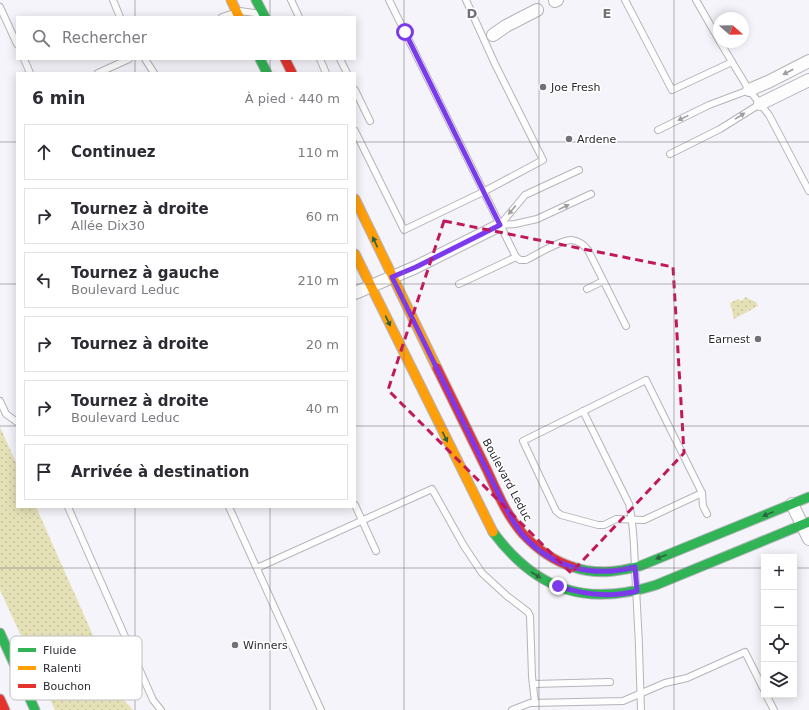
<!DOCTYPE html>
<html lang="fr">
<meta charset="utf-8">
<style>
:root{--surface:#fff;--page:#f7f7f7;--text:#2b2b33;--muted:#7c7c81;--line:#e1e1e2}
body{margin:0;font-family:"DejaVu Sans",sans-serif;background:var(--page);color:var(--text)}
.controls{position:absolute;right:12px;bottom:12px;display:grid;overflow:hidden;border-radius:0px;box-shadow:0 2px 10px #0003}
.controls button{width:36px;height:36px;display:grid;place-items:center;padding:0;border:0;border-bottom:1px solid var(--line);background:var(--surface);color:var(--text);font:20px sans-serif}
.compass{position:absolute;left:713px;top:12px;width:36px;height:36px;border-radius:50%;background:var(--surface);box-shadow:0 2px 10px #0003;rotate:110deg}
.stop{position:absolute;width:12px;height:12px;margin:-9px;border:3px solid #7c3aed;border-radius:50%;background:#fff}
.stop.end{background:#7c3aed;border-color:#fff;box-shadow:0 1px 4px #0008}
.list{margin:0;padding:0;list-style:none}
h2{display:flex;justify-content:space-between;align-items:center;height:52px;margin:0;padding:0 16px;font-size:17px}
h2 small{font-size:13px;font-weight:400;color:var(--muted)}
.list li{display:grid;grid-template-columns:26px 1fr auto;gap:12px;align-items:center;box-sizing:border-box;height:56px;margin:0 8px 8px;padding:0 8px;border:1px solid var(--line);border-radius:0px}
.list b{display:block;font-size:15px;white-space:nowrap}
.list p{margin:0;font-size:13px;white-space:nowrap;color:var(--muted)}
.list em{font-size:13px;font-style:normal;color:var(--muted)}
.icon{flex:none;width:22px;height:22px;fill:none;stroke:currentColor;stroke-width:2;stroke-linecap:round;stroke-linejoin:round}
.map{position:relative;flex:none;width:809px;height:710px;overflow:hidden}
.search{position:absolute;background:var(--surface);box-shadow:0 2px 10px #0003;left:16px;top:16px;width:340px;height:44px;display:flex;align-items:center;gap:10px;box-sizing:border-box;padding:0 14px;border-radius:0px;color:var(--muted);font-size:15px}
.panel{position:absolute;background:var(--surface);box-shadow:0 2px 10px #0003;left:16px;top:72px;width:340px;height:436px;border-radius:0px}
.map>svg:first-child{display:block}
</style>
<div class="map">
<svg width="809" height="710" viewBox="0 0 809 710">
<defs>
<pattern id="grass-dots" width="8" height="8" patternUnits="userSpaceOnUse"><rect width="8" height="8" fill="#e5e1b7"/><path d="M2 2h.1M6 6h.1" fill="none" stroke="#c5c19e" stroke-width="1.8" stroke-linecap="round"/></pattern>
</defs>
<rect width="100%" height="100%" fill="#f4f4fa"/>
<g fill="url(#grass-dots)">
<polygon points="745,297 756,302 758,306 734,319 730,303 738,299 742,301"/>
<polygon points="0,427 17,465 17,507 36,507 120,696 133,710 55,710 0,590"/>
</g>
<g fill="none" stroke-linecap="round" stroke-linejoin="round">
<defs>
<g id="lane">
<polyline points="113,0 120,17"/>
<polyline points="291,0 299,17"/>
<path d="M389,0L516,257L520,260H526C538,254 560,240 572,240C579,241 584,245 588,250L626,326"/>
<polyline points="625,0 672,90 732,62"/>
<polyline points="696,0 719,40"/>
<polyline points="0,7 17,44"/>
<polyline points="222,17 240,11 261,14"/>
<polyline points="720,42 749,90 769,115 809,191"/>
<polyline points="24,59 30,73"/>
<polyline points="145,59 154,73"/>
<polyline points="320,59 326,73"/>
<polyline points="340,59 347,73"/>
<polyline points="98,73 129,59"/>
<polyline points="355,90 370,121"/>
<polyline points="658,130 709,105 749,90"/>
<polyline points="355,131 404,230 483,192 543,160 495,64 466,0"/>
<polyline points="670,154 720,129 760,104"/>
<polyline points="500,225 525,195 579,170"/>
<polyline points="500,225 515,224 537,219 591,194"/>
<polyline points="459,284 516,257"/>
<polyline points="587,289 603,281"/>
<polygon points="646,380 702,493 644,520 616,519 604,525 598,525 561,515 556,511 523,441"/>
<polyline points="0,401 6,414 17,422"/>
<path d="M583,411L629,504C634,525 634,547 635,569C638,616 640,663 641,710"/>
<polyline points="702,493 703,506 707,514"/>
<polyline points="355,505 376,551"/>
<polyline points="68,507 153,700 161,710"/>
<polyline points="229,507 321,710"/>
<polyline points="257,568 432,489 464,546 482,573 507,596 528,612 530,616 532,676 535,703"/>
<polyline points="533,684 610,682"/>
<polyline points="766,695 774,710"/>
<polyline points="512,710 530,703 623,701 665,683 687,678 745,652 764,690"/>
</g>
<g id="street">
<polyline points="555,1 557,0"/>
<polyline points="493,35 506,26 537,10"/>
<polyline points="749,90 768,82 809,61"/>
<polyline points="760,104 809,80"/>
<polyline points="355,293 416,267 500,225"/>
<polyline points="792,504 809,539"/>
</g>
<g id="fast">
<polyline points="256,0 265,17"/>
<polyline points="260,59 267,73"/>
<path d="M493,532C537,591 587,607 656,585L809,522"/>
<path d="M573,567C596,575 617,572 640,566L809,497"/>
<polyline points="0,633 35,710"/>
</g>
<g id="slow">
<polyline points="231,0 239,17"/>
<polyline points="355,199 437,368"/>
<polyline points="355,254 493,532"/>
</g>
<g id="jam">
<polyline points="285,59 292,73"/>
<path d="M437,368C454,402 470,436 487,470C497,492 507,516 523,534C537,549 554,561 573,567"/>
<polyline points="0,699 5,710"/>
</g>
</defs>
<use href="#lane" stroke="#b4b4ba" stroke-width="8"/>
<use href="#street" stroke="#b4b4ba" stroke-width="14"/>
<use href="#fast" stroke="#b4b4ba" stroke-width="11"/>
<use href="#slow" stroke="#b4b4ba" stroke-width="11"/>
<use href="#jam" stroke="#b4b4ba" stroke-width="11"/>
<use href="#lane" stroke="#fdfdfe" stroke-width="6"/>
<use href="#street" stroke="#fdfdfe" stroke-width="12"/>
<use href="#fast" stroke="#30b455" stroke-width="9"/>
<use href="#slow" stroke="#ff9f0a" stroke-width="9"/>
<use href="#jam" stroke="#e5322d" stroke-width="9"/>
</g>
<defs><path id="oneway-solid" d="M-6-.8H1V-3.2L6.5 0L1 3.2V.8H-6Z"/></defs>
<g fill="#9e9ea1">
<use href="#oneway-solid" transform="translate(788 72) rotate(153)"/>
<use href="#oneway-solid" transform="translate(740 116) rotate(-32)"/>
<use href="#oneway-solid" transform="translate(683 118) rotate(154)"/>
<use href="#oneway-solid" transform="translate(564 207) rotate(-26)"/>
<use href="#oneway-solid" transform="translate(512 210) rotate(130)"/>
</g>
<g fill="#2d613f">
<use href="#oneway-solid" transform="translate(375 242) rotate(-115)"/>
<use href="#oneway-solid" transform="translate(388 321) rotate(64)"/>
<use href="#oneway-solid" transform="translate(445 437) rotate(64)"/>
<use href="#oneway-solid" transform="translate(768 514) rotate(158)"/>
<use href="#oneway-solid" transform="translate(661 557) rotate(159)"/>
<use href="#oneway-solid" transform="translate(536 575) rotate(32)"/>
</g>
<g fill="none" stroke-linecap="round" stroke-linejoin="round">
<path stroke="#7c3aed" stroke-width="5" d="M405,32L500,225L416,267L392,277L499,495C506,509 513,523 523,535C552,568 593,578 635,567L637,591C609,598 584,595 558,586"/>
</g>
<path fill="none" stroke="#c2185b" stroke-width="3" stroke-dasharray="8 5" stroke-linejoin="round" d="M444,221L673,267L684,453L571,573L388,390Z"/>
<path fill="none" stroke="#717177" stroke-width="1" stroke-opacity="0.55" d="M135,0V17M270,0V17M404,0V710M539,0V710M674,0V710M135,59V73M270,59V73M0,142H17M355,142H809M0,284H17M355,284H809M0,426H17M355,426H809M135,507V710M270,507V710M0,568H764M794,568H809"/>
<g fill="#717177" stroke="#fff" stroke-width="1.5">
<circle cx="543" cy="87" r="4"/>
<circle cx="569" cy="139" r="4"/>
<circle cx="758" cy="339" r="4"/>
<circle cx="235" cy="645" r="4"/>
</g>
<g text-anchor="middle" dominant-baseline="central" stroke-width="3" stroke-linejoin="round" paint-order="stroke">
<g font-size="11" fill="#2b2a30" stroke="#fff" text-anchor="start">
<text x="551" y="87">Joe Fresh</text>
<text x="577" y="139">Ardene</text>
<text x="750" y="339" text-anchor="end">Earnest</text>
<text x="243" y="645">Winners</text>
</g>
<g font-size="11" fill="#2b2a30" stroke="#fff">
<text transform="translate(507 480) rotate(62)">Boulevard Leduc</text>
</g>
</g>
<rect x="10" y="636" width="132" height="64" rx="6" fill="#fff" stroke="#bfbfc1" stroke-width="1"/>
<rect x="18" y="648" width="18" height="4" fill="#30b455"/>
<rect x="18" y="666" width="18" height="4" fill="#ff9f0a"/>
<rect x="18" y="684" width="18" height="4" fill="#e5322d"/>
<g font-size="11" fill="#2b2a30">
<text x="43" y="654">Fluide</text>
<text x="43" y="672">Ralenti</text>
<text x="43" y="690">Bouchon</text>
</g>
<g font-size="13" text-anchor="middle" font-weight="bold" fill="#717177" stroke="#fff" stroke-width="3" stroke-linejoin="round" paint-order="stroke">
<text x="472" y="18">D</text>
<text x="607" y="18">E</text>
</g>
</svg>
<div class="controls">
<button>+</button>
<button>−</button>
<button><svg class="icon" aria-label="locate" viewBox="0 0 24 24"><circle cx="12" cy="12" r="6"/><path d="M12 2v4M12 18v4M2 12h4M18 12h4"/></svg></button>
<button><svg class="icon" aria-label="layers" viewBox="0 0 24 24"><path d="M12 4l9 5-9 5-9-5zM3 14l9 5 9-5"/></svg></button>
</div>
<svg class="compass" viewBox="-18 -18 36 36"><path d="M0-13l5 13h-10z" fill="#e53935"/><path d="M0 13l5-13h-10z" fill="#7c7c81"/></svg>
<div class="stop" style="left:405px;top:32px"></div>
<div class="stop end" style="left:558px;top:586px"></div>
<div class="search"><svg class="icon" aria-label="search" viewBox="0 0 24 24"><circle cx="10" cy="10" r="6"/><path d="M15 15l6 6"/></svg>Rechercher</div>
<section class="panel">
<h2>6 min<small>À pied · 440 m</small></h2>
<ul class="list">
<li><svg class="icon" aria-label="ahead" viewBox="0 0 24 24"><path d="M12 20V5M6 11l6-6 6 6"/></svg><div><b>Continuez</b></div><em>110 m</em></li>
<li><svg class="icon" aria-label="right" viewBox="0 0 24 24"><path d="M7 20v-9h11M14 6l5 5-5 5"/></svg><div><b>Tournez à droite</b><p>Allée Dix30</p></div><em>60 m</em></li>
<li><svg class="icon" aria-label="left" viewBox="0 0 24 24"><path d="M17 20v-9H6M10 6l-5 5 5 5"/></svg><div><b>Tournez à gauche</b><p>Boulevard Leduc</p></div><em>210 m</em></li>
<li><svg class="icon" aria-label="right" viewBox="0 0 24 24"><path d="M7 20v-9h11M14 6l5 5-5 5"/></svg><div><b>Tournez à droite</b></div><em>20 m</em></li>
<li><svg class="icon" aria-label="right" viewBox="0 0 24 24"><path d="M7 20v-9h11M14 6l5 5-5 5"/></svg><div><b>Tournez à droite</b><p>Boulevard Leduc</p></div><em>40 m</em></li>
<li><svg class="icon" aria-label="arrive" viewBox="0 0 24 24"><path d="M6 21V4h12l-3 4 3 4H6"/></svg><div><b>Arrivée à destination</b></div></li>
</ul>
</section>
</div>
